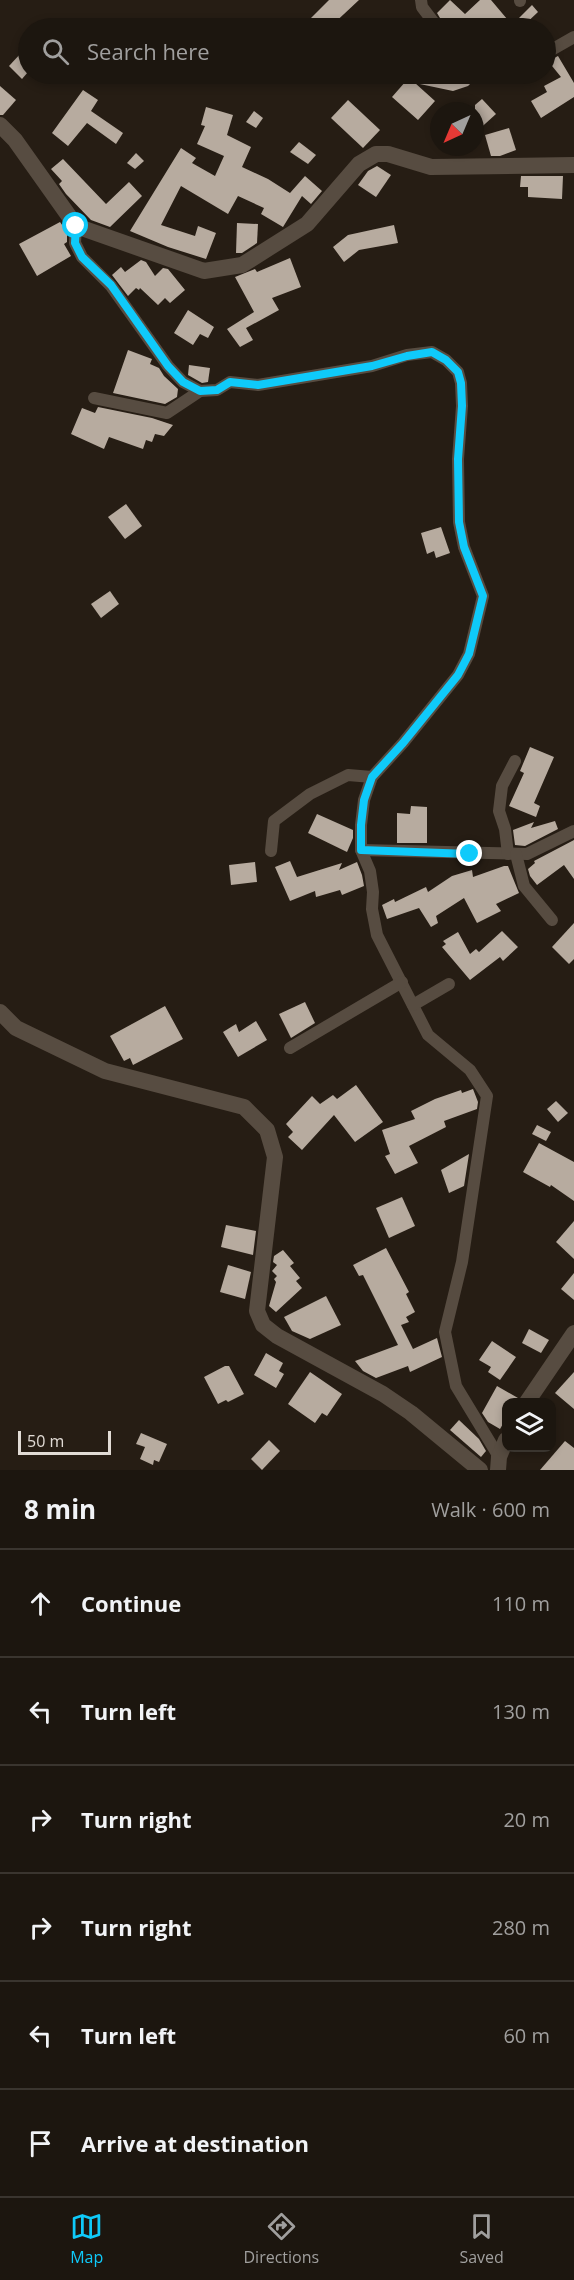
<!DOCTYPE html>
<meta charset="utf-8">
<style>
:root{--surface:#1c160f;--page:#29231d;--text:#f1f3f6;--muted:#a09f9e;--line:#3a352f;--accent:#0fcafa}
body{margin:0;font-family:"Open Sans",sans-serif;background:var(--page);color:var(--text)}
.controls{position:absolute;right:18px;bottom:18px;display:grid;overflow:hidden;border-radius:12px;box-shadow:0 3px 9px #0003}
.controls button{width:54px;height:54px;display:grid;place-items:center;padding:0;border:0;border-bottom:2px solid var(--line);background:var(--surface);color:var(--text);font:30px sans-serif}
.compass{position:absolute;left:430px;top:102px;width:54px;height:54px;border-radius:50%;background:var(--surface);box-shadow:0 3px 9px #0003;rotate:224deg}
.scale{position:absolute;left:18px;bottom:15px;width:93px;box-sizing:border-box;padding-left:6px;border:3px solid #e1dbd5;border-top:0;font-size:16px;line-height:21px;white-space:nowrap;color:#e1dbd5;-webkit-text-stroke:4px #261d14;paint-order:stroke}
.stop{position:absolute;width:18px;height:18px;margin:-14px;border:4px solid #0fcafa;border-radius:50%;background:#fff}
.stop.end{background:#0fcafa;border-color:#fff;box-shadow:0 2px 6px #0008}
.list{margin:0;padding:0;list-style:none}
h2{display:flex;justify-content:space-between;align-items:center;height:78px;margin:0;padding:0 24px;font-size:26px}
h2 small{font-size:20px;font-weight:400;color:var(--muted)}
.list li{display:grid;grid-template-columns:39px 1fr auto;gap:18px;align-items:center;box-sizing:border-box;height:108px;padding:0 24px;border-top:2px solid var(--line)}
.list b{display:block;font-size:22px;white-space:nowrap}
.list em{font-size:20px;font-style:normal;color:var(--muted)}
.icon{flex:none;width:33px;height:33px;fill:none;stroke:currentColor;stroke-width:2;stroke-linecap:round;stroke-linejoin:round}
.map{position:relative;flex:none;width:574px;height:1470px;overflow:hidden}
.search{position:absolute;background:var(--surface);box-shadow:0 3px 9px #0003;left:18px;right:18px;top:18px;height:66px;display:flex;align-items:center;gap:15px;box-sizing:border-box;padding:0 21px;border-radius:33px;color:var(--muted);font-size:22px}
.sheet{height:726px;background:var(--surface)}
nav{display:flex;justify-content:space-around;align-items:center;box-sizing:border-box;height:84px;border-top:2px solid var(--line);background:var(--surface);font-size:16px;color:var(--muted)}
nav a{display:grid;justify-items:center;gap:3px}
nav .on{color:var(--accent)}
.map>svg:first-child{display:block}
</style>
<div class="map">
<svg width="574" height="1470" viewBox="0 0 574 1470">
<rect width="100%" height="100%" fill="#261d14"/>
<g fill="#b7ab9f">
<polygon points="329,0 359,0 329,28 311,28 316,23 311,18"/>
<polygon points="450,0 465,14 480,0 491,0 512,25 532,5 538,12 521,28 446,28 437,13"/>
<polygon points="22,52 28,58 28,72 22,79 9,66"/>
<polygon points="558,56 574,83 574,97 541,118 531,101 547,92 544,86 561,77 548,61"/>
<polygon points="394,74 480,74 468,86 453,91 415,83 435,101 418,120 392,97 406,81 393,78"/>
<polygon points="0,86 16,100 3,115 0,115"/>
<polygon points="83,90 98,100 91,111 123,133 116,144 87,123 68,146 52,133"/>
<polygon points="482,99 496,114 475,133 475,105"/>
<polygon points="348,100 380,130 363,148 331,118"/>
<polygon points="206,107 233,115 227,135 251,147 242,167 268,179 290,193 305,176 322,191 311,204 302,196 283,227 261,214 264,208 238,196 228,214 181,186 161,225 195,236 198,226 216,233 206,259 168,247 130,231 181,148 196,158 192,163 215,176 224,156 197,144 205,126 201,125"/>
<polygon points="254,111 263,118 256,128 246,122"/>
<polygon points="509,128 516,150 500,156 491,156 485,135"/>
<polygon points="299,142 316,155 308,164 290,152"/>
<polygon points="136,153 144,161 135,169 127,163"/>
<polygon points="63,159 106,204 129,182 142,196 110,227 91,220 66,194 59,184 62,181 51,169"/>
<polygon points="377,166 391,175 376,197 358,185 368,171"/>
<polygon points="521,176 563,176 562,199 528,197 528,187 520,187"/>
<polygon points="60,222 67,232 67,242 64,244 71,256 37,276 19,244"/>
<polygon points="237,223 258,224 257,243 242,253 236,253"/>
<polygon points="394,225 398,243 359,250 344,262 333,247 348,235"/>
<polygon points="290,258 301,287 272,298 279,310 246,328 253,340 240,347 227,329 254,312 235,277 255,269 257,272"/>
<polygon points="141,260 146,262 155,276 163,268 168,269 185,290 170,303 165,298 158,305 140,288 139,290 136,288 128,296 112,275 121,267 125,272"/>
<polygon points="188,310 214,327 208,338 200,334 193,345 174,333"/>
<polygon points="128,350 152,359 150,364 159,368 164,376 178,389 177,397 165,404 113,393"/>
<polygon points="189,365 210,368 208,382 202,383 188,375"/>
<polygon points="98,407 152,418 173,425 164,436 155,434 152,442 146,440 143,449 109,437 104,449 71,434 82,408 95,413"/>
<polygon points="126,504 142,526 125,539 108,517"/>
<polygon points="441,527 450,553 436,558 434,551 427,554 421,533"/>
<polygon points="110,591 119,604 101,618 91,604"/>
<polygon points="530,747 554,757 534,803 540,806 536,817 509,806 524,773 520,771"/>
<polygon points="411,806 427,807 427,843 397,843 397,813 410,814"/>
<polygon points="317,814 353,830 353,838 347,852 308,833"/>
<polygon points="555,821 558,829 525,846 515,845 513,830 534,822 531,828"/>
<polygon points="574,840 574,879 564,865 537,885 530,876 528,869 535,863 534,861"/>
<polygon points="290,861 297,877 342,863 339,870 357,862 362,875 364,886 342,895 340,890 316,897 315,891 290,901 275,867"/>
<polygon points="255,862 257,882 231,885 229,865"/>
<polygon points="504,866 508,866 519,893 496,904 501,911 477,923 464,898 436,916 438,923 431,927 419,908 387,919 382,905 394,899 395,902 426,887 428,892 452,876 472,870 473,877"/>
<polygon points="574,923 574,959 569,964 552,947"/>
<polygon points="502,931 518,947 503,961 500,957 470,980 442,947 446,944 443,941 458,932 470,954 476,949 479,952"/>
<polygon points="305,1002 315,1023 291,1038 279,1014"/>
<polygon points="165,1006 183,1039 133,1065 130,1058 124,1061 110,1036"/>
<polygon points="256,1021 267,1040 238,1057 223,1032 236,1024 239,1032"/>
<polygon points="356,1085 383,1122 355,1142 334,1115 302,1150 288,1137 293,1132 286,1124 312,1096 320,1104 333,1095 337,1099"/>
<polygon points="473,1089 478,1102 477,1109 444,1121 446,1127 409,1146 418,1163 395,1174 385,1156 390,1154 382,1130 415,1119 411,1111 435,1099 461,1090 462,1093"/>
<polygon points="556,1101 568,1113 558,1122 547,1109"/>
<polygon points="537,1125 551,1132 546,1141 532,1134"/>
<polygon points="539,1143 574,1162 574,1201 551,1185 550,1187 523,1172"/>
<polygon points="469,1154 464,1186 449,1193 441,1170"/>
<polygon points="402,1197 415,1226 389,1238 376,1208"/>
<polygon points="574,1221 574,1259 556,1242"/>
<polygon points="226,1225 256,1231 253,1255 221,1247"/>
<polygon points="386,1248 409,1292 406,1294 415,1312 406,1317 409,1322 401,1325 413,1349 437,1338 442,1357 410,1372 408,1366 376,1378 363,1371 355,1361 398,1345 363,1275 359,1276 353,1265"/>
<polygon points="283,1250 294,1263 290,1266 300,1278 296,1281 302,1288 276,1312 269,1306 276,1282 274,1279 277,1276 272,1271 277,1265 273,1262 274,1256"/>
<polygon points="228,1265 251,1272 245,1299 220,1292"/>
<polygon points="574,1273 574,1300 561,1289"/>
<polygon points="326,1296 341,1325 310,1339 292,1331 284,1317"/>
<polygon points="529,1329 549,1340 541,1353 522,1343"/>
<polygon points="492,1341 516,1357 500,1380 488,1372 491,1367 479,1360"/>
<polygon points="266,1353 283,1363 279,1371 284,1374 276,1388 254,1375"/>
<polygon points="225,1366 229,1366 244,1394 228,1402 226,1400 218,1404 204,1377"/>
<polygon points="310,1372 342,1394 327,1416 322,1413 315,1423 288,1404"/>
<polygon points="574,1372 574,1409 555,1393"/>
<polygon points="497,1386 518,1398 517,1402 507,1402 507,1417 500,1429 488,1422 482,1413"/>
<polygon points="459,1420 479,1439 486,1451 481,1457 450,1430"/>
<polygon points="141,1433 167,1444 159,1462 154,1460 153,1465 140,1459 145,1447 136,1444"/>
<polygon points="269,1440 280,1451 262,1470 251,1459"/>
<polygon points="565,1441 574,1448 574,1470 540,1470"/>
</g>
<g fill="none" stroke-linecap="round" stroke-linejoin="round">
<g stroke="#574c41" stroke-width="12">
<polyline points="421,0 422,7 438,28"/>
<polyline points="520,1 520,0"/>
<polyline points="546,53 574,37"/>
<polyline points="76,226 75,243 82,257 111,286 168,366 183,382 200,391 217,390 230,382 258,385 372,366 407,355 432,352 446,360 458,372 461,383 462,406 458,459 459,522 464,547 483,596 469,654 458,675 403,743 372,777 364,800 361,825 361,850 370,871 373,892 372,909 377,935 428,1035 470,1070 487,1096 462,1262 445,1332 456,1386 499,1457"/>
<polyline points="94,398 167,413 200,391"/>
<polyline points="361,850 527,854 574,831"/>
<polyline points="271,851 274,821 310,794 348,775 372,777"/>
<polyline points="508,854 505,829 499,811 502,786 515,761"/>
<polyline points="516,854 524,886 552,920"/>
<polyline points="413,1005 449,984"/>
<polyline points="290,1048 402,982"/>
</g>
<g stroke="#574c41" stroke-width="16">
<polyline points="0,125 15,140 76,226 204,271 242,265 307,224 359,164 376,154 388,154 431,167 574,165"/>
<polyline points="0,1012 16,1028 105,1071 244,1107 267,1130 275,1157 257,1311 263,1325 277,1336 383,1394 411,1413 480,1470"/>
<polyline points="527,1402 574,1333"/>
<polyline points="498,1470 499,1457 506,1440"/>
</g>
</g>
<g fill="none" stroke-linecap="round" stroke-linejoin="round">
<polyline stroke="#0fcafa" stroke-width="8" points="76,226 75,243 82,257 111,285 168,366 183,382 200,391 217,390 230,382 258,385 372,366 407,356 432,352 446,360 458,372 461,383 462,406 458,459 459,522 464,547 483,596 469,654 458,675 403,743 372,777 364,800 361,825 361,850 470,854"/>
</g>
</svg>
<div class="controls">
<button><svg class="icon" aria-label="layers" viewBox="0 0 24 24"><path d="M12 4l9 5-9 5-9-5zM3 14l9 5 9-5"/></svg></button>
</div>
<svg class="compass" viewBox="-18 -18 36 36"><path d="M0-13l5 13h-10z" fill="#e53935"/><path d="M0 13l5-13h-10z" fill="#a09f9e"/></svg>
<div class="scale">50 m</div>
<div class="stop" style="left:76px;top:226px"></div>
<div class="stop end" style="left:470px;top:854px"></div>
<div class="search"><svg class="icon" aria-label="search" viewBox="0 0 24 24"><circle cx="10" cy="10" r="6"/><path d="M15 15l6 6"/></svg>Search here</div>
</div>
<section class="sheet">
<h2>8 min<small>Walk · 600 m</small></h2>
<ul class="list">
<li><svg class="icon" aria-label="ahead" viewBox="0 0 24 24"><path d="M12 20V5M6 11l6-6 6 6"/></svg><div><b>Continue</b></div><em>110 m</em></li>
<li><svg class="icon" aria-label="left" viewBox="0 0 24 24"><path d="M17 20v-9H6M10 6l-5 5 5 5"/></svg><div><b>Turn left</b></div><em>130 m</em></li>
<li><svg class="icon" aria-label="right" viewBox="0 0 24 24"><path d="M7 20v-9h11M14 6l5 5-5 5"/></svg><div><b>Turn right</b></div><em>20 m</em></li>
<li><svg class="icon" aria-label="right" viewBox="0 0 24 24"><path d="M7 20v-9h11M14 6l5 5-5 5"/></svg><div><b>Turn right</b></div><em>280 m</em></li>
<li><svg class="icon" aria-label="left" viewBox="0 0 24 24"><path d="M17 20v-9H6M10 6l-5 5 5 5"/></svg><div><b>Turn left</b></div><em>60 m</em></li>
<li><svg class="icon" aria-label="arrive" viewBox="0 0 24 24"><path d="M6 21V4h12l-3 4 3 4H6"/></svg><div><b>Arrive at destination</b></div></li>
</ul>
</section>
<nav>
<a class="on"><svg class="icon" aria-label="map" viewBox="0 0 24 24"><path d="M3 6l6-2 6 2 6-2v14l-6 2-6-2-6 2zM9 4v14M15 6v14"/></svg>Map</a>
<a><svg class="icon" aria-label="directions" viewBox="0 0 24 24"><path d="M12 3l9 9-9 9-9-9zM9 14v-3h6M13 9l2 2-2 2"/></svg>Directions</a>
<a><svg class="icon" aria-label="saved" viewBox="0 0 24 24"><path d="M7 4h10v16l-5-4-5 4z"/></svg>Saved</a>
</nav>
